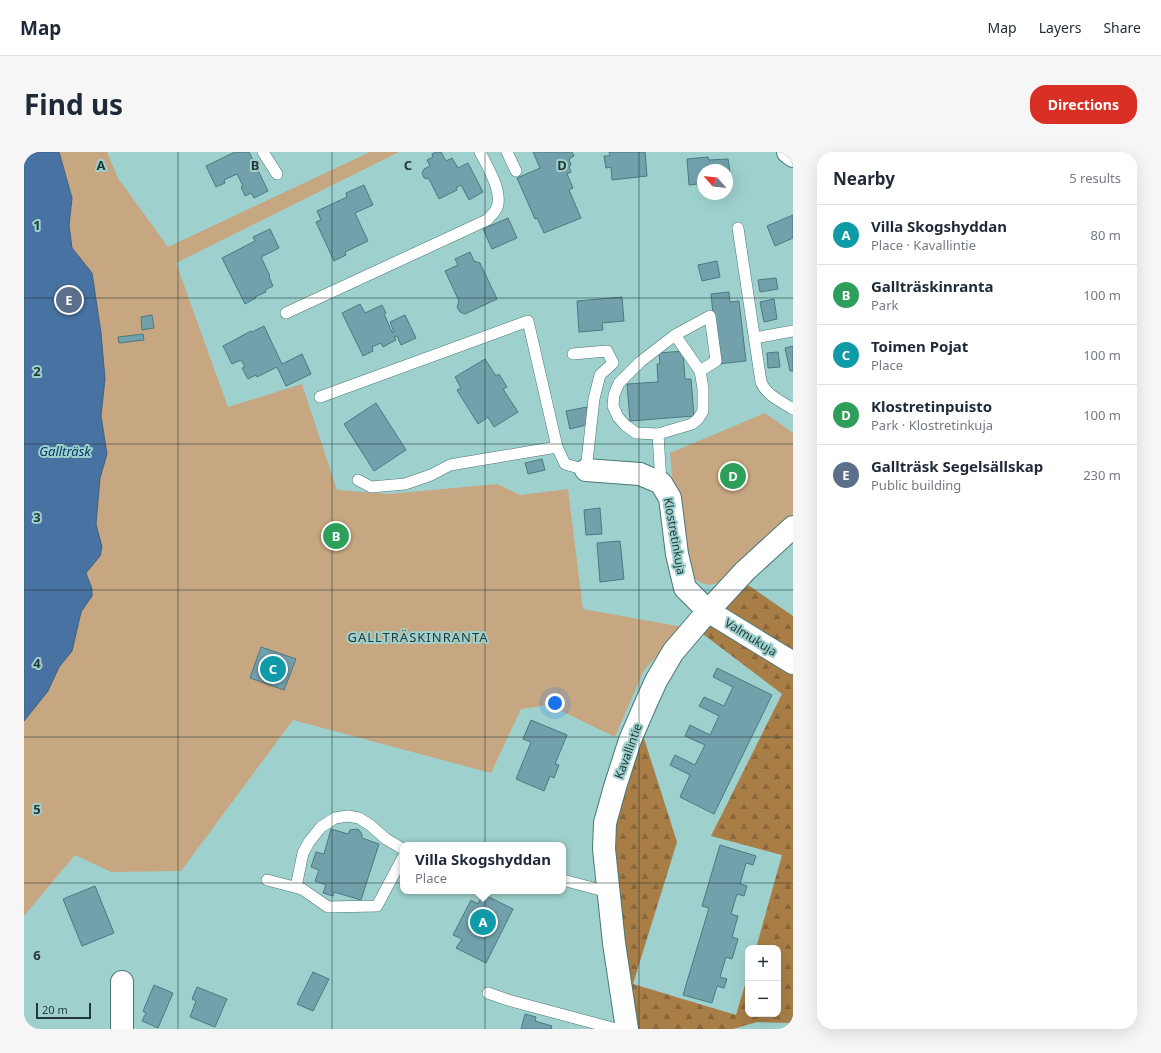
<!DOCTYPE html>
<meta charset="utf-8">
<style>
:root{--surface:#fff;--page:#f6f6f7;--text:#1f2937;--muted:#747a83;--line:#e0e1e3;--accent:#d93025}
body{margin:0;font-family:"Noto Sans",sans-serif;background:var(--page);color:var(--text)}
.controls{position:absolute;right:12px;bottom:12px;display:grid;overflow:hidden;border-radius:8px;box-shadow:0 4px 16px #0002}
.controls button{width:36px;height:36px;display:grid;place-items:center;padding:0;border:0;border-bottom:1px solid var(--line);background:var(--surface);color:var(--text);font:20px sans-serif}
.compass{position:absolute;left:673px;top:12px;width:36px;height:36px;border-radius:50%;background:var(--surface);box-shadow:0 4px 16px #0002;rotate:297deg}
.scale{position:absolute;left:12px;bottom:10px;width:55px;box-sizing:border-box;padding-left:4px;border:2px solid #243938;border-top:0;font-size:11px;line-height:14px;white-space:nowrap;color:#243938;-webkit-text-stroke:3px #9ed1ce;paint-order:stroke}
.you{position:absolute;left:531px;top:551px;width:14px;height:14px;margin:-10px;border:3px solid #fff;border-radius:50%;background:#1a73e8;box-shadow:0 0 0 6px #1a73e833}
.badge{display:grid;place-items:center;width:26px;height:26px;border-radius:50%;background:var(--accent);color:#fff;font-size:13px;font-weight:700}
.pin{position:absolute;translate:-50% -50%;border:2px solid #fff;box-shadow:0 1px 4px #0006}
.popup{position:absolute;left:376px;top:690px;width:166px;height:52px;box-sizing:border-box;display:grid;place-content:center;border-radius:8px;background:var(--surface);filter:drop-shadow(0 1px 3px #0005);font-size:13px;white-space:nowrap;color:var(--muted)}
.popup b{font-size:15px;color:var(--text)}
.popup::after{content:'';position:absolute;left:50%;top:100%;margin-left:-8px;border:8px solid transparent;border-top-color:var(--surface)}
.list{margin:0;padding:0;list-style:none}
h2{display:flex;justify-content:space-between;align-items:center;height:52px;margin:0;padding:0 16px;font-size:17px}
h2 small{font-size:13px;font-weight:400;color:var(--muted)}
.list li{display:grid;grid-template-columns:26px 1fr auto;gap:12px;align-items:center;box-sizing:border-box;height:60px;padding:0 16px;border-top:1px solid var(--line)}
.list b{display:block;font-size:15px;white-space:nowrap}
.list p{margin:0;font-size:13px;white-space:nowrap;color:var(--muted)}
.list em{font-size:13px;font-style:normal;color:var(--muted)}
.map{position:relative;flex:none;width:769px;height:877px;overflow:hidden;border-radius:16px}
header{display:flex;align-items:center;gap:24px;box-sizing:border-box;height:56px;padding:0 20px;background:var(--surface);border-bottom:1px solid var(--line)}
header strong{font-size:19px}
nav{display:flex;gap:22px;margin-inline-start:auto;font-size:14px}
.intro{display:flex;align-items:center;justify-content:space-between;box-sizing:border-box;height:96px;padding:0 24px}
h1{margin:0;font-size:28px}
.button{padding:10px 18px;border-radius:16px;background:var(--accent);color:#fff;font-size:14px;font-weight:700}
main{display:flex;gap:24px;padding:0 24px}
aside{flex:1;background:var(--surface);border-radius:16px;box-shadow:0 4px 16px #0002}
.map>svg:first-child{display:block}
</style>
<header>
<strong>Map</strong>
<nav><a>Map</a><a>Layers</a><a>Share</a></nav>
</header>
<div class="intro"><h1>Find us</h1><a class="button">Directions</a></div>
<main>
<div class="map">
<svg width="769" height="877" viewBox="0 0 769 877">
<defs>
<pattern id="forest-firs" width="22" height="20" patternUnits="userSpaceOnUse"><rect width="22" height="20" fill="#a87d46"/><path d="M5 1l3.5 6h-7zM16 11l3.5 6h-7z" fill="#89673b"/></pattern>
</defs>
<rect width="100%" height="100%" fill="#9ed1ce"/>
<polygon fill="url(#forest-firs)" points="721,431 769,464 769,871 733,870 709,877 610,877 586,689 618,580 653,690 609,832 712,863 724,823 724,862 754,862 754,796 732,796 758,703 687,684 758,542 675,479"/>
<g fill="#c7a781">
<polygon points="35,0 83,0 94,26 144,95 346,0 375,0 152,111 204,255 278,232 313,338 365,342 473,332 496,343 544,337 559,457 659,475 620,518 591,585 525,553 497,557 467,621 269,568 157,719 87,720 51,703 0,764 0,569 24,539 35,515 48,499 57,460 68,444 68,437 62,421 76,404 78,395 72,372 76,326 83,302 77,264 78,249 68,121 48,96 45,73 48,46"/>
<path d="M741,261L769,281V366L698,429C685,435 680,434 669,425L650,348L646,301Z"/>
</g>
<polygon fill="#4872a2" stroke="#3d6182" points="0,0 35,0 48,46 45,73 48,96 68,121 77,181 81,227 77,264 83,302 76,326 72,372 78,395 76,404 62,421 68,437 68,444 57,460 48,499 35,515 24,539 0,569"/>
<g fill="#72a1ac" stroke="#4a7982">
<polygon points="211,0 225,0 244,39 230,46 227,41 221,44 217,35 219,34 213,22 200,28 201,31 192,35 182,14"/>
<polygon points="412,0 417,0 422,9 428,6 434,16 444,11 459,40 445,48 437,33 432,36 433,38 415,47 405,27 400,26 398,21 400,17 406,14 403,8 409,5 408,2"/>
<polygon points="509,0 548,0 550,4 545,7 547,13 545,14 547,20 543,22 549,36 545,38 557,66 520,81 513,66 511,67 493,26 516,16"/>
<polygon points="585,0 621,0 623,24 588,28 587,15 582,16 580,4 586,4"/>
<polygon points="684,5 685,8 704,7 706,20 703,20 703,18 679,18 679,35 674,35 674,32 665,33 663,7"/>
<polygon points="340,33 349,53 331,61 344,89 321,100 322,103 310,109 292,70 297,68 293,59 323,45 322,41"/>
<polygon points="769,63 769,86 751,94 743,74"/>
<polygon points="484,66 493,86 468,97 459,77"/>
<polygon points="246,77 255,96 237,105 246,124 245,125 249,134 241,138 242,140 231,145 232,146 221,152 198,106 231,89 229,85"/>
<polygon points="446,100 450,109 456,111 473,147 441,162 436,160 433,155 435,149 421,119 434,113 431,107"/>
<polygon points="693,109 696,125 678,129 674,113"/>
<polygon points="752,126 754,137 736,140 734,128"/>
<polygon points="49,138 54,151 40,157 35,144"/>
<polygon points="705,140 706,150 715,149 722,209 694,212 687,142"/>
<polygon points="598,145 600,169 578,171 579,178 555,180 553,149"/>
<polygon points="750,147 753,167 740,170 736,150"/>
<polygon points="336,152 341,161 358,153 362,161 360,162 368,180 370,180 366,170 381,163 392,186 377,193 373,184 370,185 372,188 359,195 357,191 348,195 349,199 339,204 318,161"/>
<polygon points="128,163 130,176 118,178 117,165"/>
<polygon points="240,174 258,212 278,202 287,222 262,234 253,215 233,225 232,223 224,227 218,216 221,215 217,208 208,212 199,194 227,179 228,180"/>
<polygon points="119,182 120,188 95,191 94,185"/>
<polygon points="769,194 769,219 766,219 761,196"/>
<polygon points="659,199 661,227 667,227 670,264 606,269 603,232 634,230 633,212 636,212 635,201"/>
<polygon points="754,200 756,215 744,216 743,201"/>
<polygon points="461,207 472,224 475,222 483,235 479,237 494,260 470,275 464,265 454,272 433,238 437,236 431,225"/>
<polygon points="352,251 382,298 350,319 320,272"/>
<polygon points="563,255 566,272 546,277 542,259"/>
<polygon points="518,307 521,318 504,322 501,311"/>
<polygon points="576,356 578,382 562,383 560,358"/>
<polygon points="596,389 600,427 576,430 573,391"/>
<polygon points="237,495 272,507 260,538 226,526"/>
<polygon points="693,516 748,543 690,662 656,645 666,623 646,613 651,603 671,613 681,593 661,584 666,573 686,583 695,564 675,554 680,545 700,554 709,535 689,525"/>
<polygon points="507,568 543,583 531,612 535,613 530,626 526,624 520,639 492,627 507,590 499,587"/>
<polygon points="307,677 324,682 326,678 333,677 335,678 338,682 338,686 355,692 337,748 310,740 309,744 299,741 302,733 291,729 295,718 287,715 292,700 300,702"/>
<polygon points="696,693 732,704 729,713 722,711 716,732 723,734 720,744 713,742 707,762 714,764 708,785 714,787 708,807 702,805 696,825 703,827 700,836 693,834 688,851 659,843 685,756 678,754"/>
<polygon points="71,734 90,781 58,794 39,747"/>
<polygon points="459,742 489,757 462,811 432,796 438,787 429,783 447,748 454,752"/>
<polygon points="289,820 305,827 289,859 273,852"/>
<polygon points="130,833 149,841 134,876 118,869 122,861 119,859"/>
<polygon points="173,835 203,847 191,875 166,865 172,849 168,847"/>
<polygon points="501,862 512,865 511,869 528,874 527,877 497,877"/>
</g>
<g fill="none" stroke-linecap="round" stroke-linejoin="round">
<defs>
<g id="service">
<polyline points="239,0 253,22"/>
<polyline points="483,0 492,19"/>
<path d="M714,76L737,230C742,243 758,250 769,257"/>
<path d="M262,161L463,68C466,65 469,62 471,59C482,44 463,14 456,0"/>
<polyline points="651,183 676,219 679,236 679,259 674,267 668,272 634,282 612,281 601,273 594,265 589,254 590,243 595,231 616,210 651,183 686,164 692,209 676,219"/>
<polyline points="731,186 769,179"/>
<polyline points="296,245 504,169 533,295 541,312 562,318 570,247 576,223 589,211 583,199 549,202"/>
<polyline points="634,282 637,331"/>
<polyline points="334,328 347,335 381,332 407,323 426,313 533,295"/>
<polyline points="243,728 278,737 304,755 353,754 379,705"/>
<polyline points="539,728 584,740"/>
<polyline points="272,735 279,701 285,690 297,675 311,666 324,664 335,666 346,673 362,687 379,697"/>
<polyline points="464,841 484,848 592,877"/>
</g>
<g id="minor">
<polyline points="764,0 769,4"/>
<polyline points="562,318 616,322 637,331 646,346 653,402 661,436 684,459 769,511"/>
<polyline points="98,830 98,877"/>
<polyline points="603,877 590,791 580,697 581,671 591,635 606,588 622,551 632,529 649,500 684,459 721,419 769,375"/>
</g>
</defs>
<use href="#service" stroke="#477876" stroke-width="12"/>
<use href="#minor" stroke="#477876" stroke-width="24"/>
<use href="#service" stroke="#fff" stroke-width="11"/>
<use href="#minor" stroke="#fff" stroke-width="22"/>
</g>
<path fill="none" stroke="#243938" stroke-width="1" stroke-opacity="0.55" d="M154,0V877M308,0V877M461,0V877M615,0V877M0,146H769M0,292H769M0,438H769M0,585H769M0,731H769"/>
<g text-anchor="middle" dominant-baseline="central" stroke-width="4" stroke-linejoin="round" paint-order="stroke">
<g font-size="12" fill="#243938" stroke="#9ed1ce">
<text transform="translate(651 384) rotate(80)">Klostretinkuja</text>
<text transform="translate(727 485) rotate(32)">Valmukuja</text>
<text transform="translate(604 599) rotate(-70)">Kavallintie</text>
</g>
<g font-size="13" font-style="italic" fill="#053665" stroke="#9ed1ce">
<text x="41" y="299">Gallträsk</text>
</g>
<g font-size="13" letter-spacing="1" fill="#243938" stroke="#9ed1ce">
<text x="394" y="485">GALLTRÄSKINRANTA</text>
</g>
</g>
<g font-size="13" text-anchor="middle" font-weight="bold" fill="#243938" stroke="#9ed1ce" stroke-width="4" stroke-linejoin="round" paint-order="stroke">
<text x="77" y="18">A</text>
<text x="231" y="18">B</text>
<text x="384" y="18">C</text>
<text x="538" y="18">D</text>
<text x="13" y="78">1</text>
<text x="13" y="224">2</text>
<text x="13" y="370">3</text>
<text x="13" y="516">4</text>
<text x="13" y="662">5</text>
<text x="13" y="808">6</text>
</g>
</svg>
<div class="controls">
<button>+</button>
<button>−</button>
</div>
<svg class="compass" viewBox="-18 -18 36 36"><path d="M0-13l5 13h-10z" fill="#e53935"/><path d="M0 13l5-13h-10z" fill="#747a83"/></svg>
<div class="scale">20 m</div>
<div class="you"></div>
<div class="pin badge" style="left:459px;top:770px;background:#0f9aa8">A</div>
<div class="popup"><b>Villa Skogshyddan</b>Place</div>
<div class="pin badge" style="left:312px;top:384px;background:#2e9e5b">B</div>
<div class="pin badge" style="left:249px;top:517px;background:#0f9aa8">C</div>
<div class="pin badge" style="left:709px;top:324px;background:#2e9e5b">D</div>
<div class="pin badge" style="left:45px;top:148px;background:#5c6f8a">E</div>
</div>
<aside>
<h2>Nearby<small>5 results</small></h2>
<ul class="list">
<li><span class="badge" style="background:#0f9aa8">A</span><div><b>Villa Skogshyddan</b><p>Place · Kavallintie</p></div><em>80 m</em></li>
<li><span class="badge" style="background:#2e9e5b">B</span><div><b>Gallträskinranta</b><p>Park</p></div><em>100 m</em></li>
<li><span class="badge" style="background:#0f9aa8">C</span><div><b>Toimen Pojat</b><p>Place</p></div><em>100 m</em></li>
<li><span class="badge" style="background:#2e9e5b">D</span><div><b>Klostretinpuisto</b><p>Park · Klostretinkuja</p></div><em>100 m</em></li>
<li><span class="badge" style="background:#5c6f8a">E</span><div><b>Gallträsk Segelsällskap</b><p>Public building</p></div><em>230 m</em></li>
</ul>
</aside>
</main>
